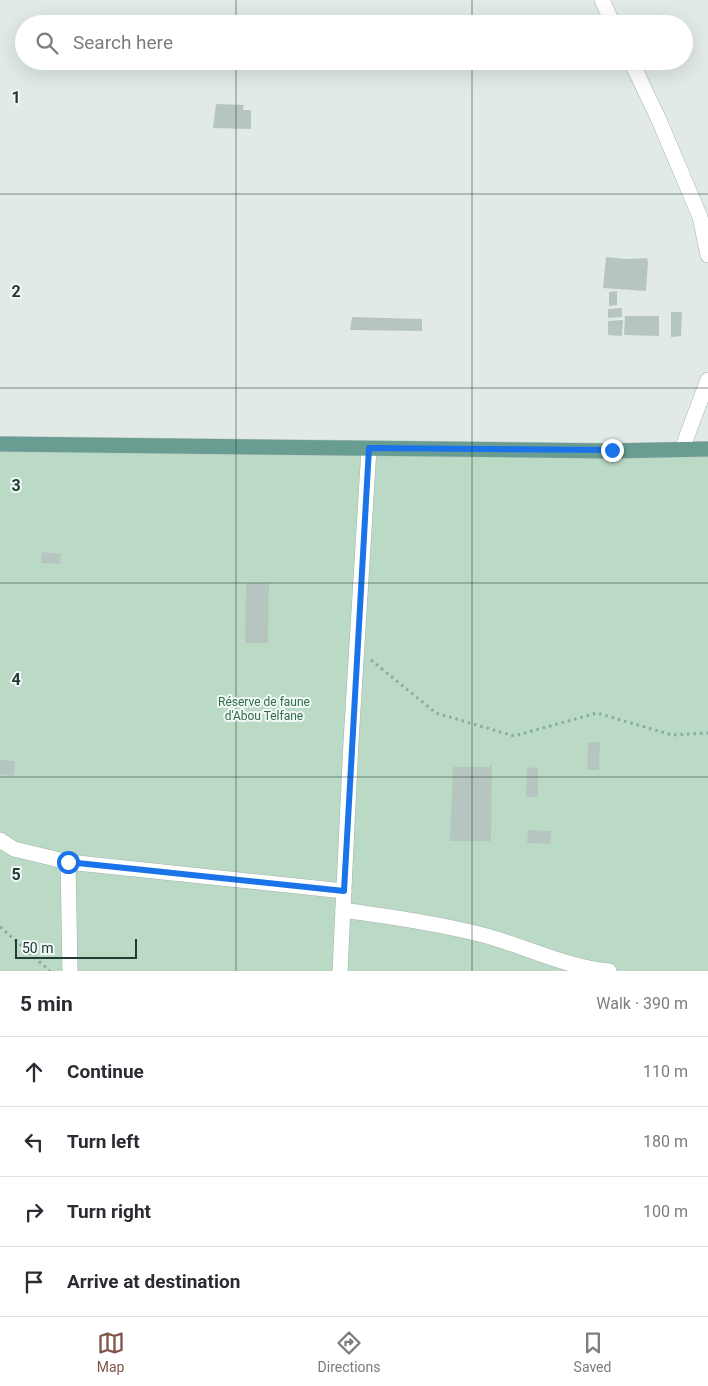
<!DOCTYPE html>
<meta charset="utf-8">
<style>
:root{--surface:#fff;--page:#f7f7f7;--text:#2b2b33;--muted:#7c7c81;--line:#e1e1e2;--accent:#805548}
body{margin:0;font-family:Roboto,sans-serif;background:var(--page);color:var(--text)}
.scale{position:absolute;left:15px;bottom:12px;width:122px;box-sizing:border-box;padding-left:5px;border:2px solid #233a35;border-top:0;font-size:14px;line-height:18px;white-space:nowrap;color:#233a35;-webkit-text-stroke:4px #f1f7f5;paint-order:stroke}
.stop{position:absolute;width:15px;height:15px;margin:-11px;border:4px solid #1a73e8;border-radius:50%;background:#fff}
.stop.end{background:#1a73e8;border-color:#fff;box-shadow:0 1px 5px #0008}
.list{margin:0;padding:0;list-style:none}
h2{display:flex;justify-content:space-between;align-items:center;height:65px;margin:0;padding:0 20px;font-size:21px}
h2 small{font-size:16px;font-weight:400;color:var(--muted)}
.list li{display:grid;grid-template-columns:32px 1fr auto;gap:15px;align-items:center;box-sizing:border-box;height:70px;padding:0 20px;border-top:1px solid var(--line)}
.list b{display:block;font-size:19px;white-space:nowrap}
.list em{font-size:16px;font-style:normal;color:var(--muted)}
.icon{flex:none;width:28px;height:28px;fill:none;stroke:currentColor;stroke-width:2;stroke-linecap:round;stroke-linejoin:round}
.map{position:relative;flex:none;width:708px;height:971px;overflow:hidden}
.search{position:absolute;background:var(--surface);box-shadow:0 5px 20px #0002;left:15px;right:15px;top:15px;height:55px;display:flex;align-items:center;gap:12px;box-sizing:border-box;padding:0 18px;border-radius:28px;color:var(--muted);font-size:19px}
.sheet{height:345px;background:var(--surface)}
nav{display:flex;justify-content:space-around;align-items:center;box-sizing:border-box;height:70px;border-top:1px solid var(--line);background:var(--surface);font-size:14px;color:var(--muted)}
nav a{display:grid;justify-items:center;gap:2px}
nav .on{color:var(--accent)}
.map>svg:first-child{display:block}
</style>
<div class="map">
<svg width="708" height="971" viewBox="0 0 708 971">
<rect width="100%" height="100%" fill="#e1eae7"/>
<polygon fill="#bbdac5" points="0,444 708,449 708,971 0,971"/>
<g fill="#b7c5c0">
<polygon points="216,104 244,105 243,110 251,110 251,129 213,128"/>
<polygon points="606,257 626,259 647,258 648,262 646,291 603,288"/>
<polygon points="617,291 617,305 609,306 609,292"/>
<polygon points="622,308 622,317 608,318 608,309"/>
<polygon points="671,312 682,312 681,336 671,337"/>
<polygon points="625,316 659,316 659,336 624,335"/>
<polygon points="352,317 422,319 422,331 350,330"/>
<polygon points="623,320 622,336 608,335 608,321"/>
<polygon points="42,552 61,554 60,564 41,563"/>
<polygon points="246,583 269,583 268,643 245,643"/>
<polygon points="600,742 599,770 587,770 588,743"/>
<polygon points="0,760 15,761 14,776 0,774"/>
<polygon points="492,763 491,841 450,841 453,767 489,767"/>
<polygon points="538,767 538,797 526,797 527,768"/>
<polygon points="528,830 551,831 550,844 527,843"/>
</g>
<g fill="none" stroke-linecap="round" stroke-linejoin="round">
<defs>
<g id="minor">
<polyline points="602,0 613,24"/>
<polyline points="631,61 659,120 700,217 708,255"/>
<polyline points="682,449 708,380"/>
<polyline points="0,840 14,849 68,862 344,891"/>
<polyline points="68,862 70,971"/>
<path d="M343,910C390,917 437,923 483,935C525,946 565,967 609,971"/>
<polyline points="340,971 351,742 369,448"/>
</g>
<polyline id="major" points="0,444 611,451 708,449"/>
</defs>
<use href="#minor" stroke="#a4b2ae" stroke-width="16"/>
<use href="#major" stroke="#bdc4c2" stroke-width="16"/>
<g stroke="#84aca1" stroke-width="3" stroke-dasharray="2.5 4" stroke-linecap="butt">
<polyline points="371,660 436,713 514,736 597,713 672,735 708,733"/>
<polyline points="0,927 50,971"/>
</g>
<use href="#minor" stroke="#fff" stroke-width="15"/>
<use href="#major" stroke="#699d92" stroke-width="15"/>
</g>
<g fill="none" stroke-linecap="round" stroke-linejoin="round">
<polyline stroke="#1a73e8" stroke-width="6" points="68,862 344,891 369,448 612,450"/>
</g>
<path fill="none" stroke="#233a35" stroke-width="1" stroke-opacity="0.55" d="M236,0V24M472,0V24M236,61V971M472,61V971M0,194H708M0,388H708M0,583H708M0,777H708"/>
<g text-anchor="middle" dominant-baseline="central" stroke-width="4" stroke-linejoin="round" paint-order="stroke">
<g font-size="12" fill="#306e4a" stroke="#f1f7f5">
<text x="264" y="702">Réserve de faune<tspan x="264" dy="14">d'Abou Telfane</tspan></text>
</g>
</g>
<g font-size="16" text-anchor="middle" font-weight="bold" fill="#233a35" stroke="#f1f7f5" stroke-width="4" stroke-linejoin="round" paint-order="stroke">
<text x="16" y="103">1</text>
<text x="16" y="297">2</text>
<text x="16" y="491">3</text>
<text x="16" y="685">4</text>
<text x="16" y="880">5</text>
</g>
</svg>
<div class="scale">50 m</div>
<div class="stop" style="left:68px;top:862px"></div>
<div class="stop end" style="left:612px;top:450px"></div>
<div class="search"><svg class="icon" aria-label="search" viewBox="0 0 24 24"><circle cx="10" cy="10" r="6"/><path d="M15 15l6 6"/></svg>Search here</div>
</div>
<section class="sheet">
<h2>5 min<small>Walk · 390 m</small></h2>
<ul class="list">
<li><svg class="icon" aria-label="ahead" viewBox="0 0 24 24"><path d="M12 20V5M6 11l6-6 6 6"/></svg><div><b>Continue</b></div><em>110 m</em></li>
<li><svg class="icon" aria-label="left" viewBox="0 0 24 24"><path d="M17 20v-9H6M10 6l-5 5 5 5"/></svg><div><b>Turn left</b></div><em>180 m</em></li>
<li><svg class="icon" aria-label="right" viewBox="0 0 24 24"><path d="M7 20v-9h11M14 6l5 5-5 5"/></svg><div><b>Turn right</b></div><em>100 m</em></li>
<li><svg class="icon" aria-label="arrive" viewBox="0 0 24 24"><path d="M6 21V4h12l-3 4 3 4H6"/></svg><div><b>Arrive at destination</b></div></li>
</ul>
</section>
<nav>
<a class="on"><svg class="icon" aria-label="map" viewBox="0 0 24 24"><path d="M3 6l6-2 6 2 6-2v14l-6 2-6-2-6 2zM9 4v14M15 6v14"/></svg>Map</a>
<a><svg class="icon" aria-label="directions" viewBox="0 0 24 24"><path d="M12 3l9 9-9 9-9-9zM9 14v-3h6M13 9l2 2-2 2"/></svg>Directions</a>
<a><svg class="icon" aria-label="saved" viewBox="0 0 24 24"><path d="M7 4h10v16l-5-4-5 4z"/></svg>Saved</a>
</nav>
